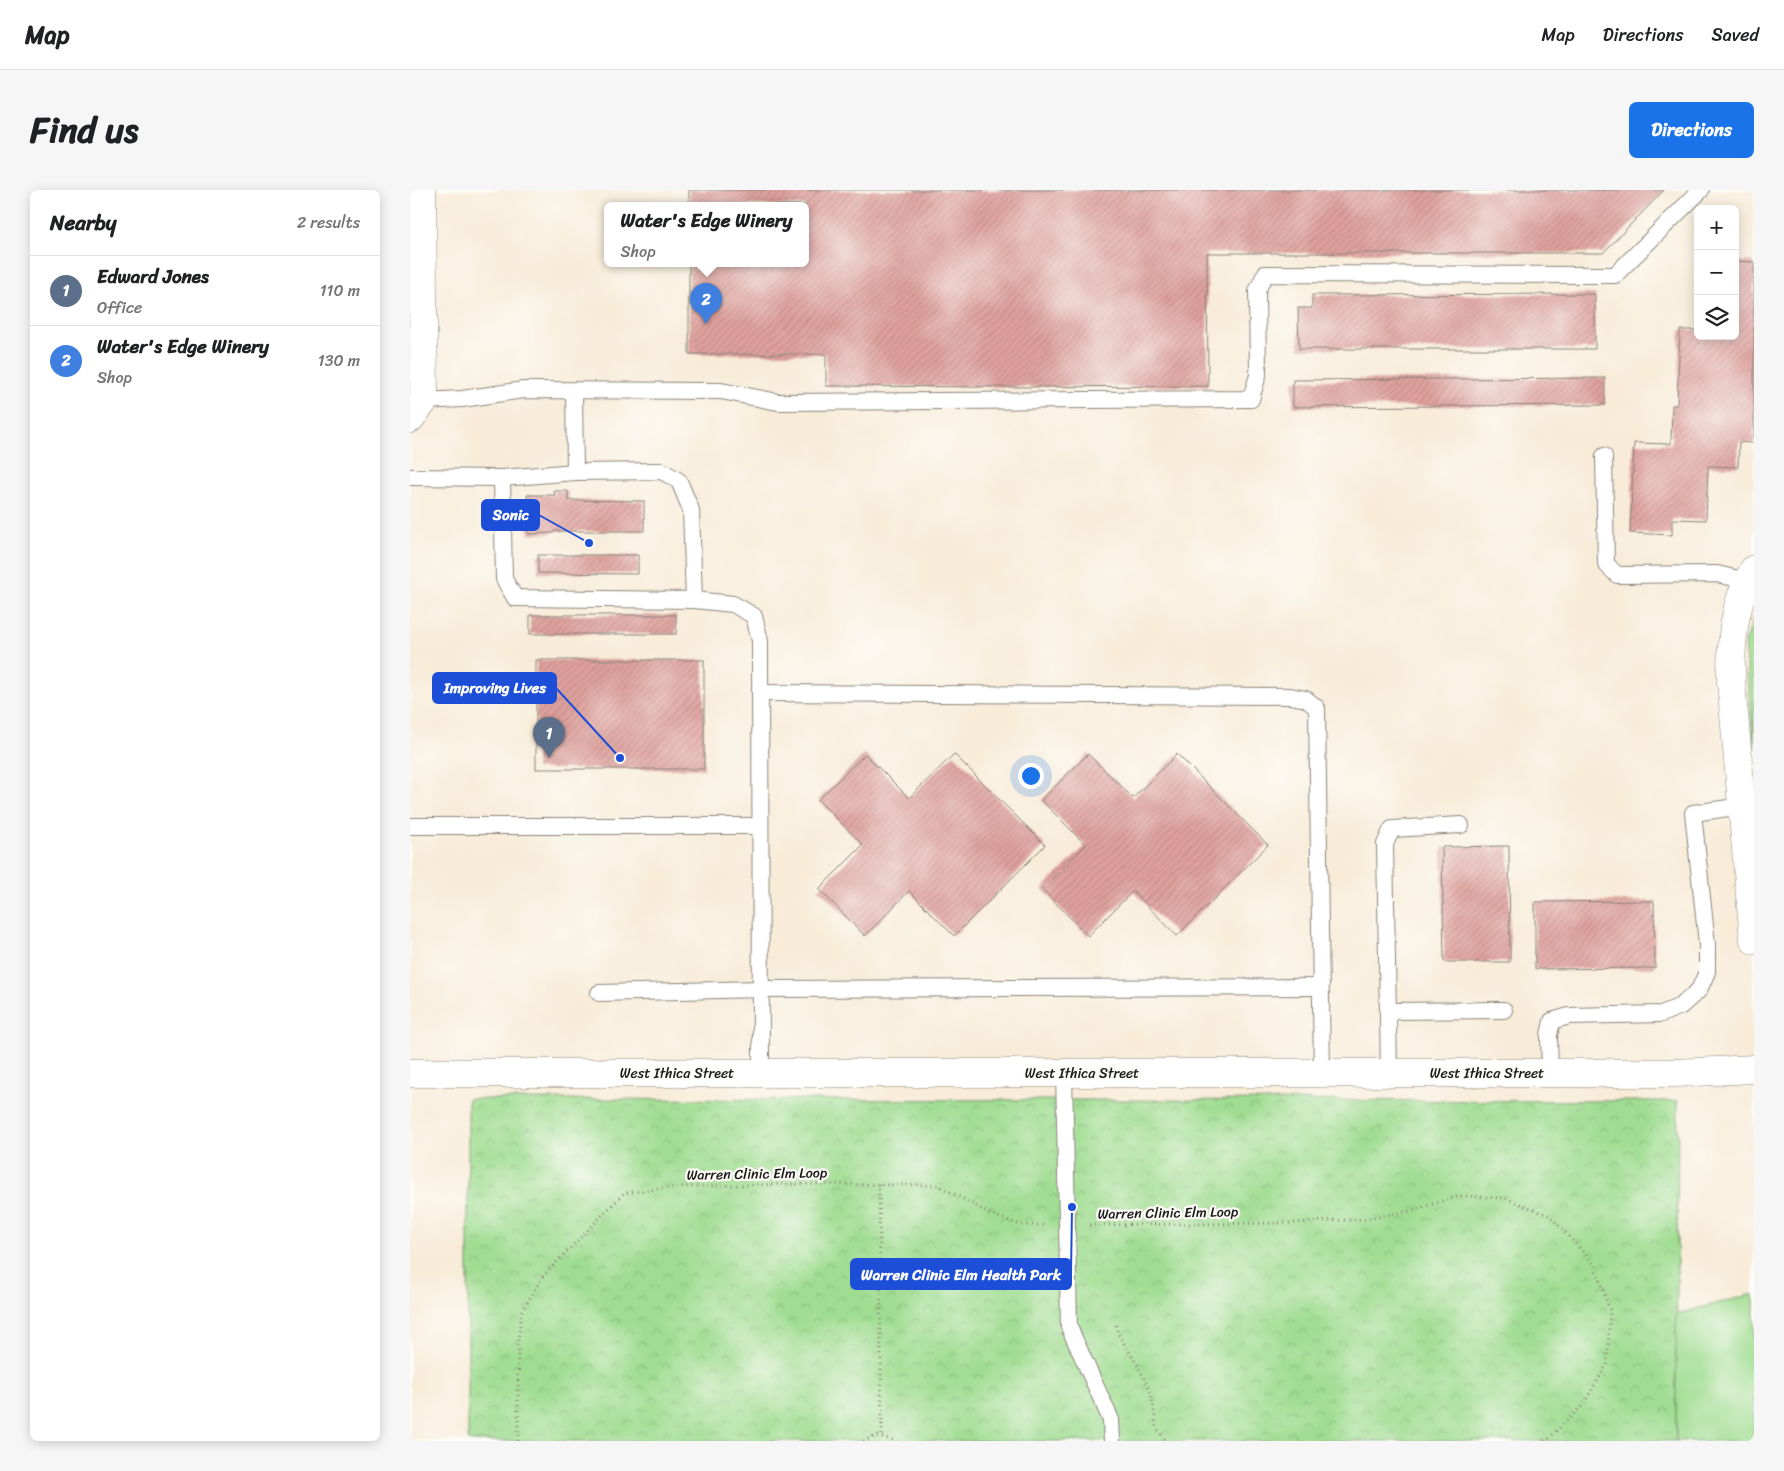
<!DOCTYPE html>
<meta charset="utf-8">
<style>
:root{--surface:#fff;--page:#f6f6f6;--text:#202124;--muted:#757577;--line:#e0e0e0;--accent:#1a73e8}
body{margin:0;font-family:Sriracha,sans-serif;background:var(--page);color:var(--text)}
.controls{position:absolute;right:15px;top:15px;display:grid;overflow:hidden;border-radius:8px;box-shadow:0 2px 12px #0003}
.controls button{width:45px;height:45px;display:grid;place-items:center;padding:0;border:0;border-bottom:1px solid var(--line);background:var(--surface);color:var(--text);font:25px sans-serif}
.you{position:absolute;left:620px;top:585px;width:18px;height:18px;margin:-12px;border:4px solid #fff;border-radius:50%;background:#1a73e8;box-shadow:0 0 0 8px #1a73e833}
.badge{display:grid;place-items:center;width:32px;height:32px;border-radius:50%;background:var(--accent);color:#fff;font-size:16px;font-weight:700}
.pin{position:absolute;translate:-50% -41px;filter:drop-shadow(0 1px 2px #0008)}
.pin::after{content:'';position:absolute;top:26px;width:18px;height:15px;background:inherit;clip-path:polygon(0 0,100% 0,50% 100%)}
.popup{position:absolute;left:194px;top:12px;width:205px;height:65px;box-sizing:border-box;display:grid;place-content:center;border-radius:8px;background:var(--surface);filter:drop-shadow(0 1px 4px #0005);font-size:16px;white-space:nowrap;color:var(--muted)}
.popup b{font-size:19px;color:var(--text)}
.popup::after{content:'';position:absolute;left:50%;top:100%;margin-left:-10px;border:10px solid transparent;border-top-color:var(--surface)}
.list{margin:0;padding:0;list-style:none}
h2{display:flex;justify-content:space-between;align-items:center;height:65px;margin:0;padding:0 20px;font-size:21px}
h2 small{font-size:16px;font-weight:400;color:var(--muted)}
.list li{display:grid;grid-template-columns:32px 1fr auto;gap:15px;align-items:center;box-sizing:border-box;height:70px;padding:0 20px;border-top:1px solid var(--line)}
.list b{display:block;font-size:19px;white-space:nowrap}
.list p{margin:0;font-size:16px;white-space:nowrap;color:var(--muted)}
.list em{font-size:16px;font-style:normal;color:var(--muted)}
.icon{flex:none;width:28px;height:28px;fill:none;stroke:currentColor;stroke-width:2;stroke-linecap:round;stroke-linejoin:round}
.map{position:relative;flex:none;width:1344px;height:1251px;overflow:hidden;border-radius:8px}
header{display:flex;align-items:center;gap:30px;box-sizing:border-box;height:70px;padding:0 25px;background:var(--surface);border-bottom:1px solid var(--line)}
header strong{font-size:24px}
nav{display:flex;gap:28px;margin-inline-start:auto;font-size:18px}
.intro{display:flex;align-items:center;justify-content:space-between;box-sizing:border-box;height:120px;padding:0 30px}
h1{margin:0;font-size:35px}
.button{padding:12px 22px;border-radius:8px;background:var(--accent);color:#fff;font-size:18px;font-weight:700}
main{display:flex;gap:30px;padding:0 30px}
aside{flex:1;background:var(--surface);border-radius:8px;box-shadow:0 2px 12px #0003}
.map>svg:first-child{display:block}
</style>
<header>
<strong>Map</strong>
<nav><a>Map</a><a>Directions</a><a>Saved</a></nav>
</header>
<div class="intro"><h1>Find us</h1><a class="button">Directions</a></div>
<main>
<aside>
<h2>Nearby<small>2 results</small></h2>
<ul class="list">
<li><span class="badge" style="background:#5c6f8a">1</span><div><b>Edward Jones</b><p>Office</p></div><em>110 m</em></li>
<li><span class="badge" style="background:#3f7fe0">2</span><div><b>Water's Edge Winery</b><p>Shop</p></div><em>130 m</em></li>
</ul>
</aside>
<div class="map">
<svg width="1344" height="1251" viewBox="0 0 1344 1251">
<defs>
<pattern id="park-crowns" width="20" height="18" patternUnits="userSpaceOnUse" patternTransform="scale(1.25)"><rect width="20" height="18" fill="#a0dd92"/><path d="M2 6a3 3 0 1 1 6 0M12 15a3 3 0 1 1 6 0" fill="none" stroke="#89bd7d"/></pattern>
<pattern id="building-hatch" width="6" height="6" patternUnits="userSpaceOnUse" patternTransform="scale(1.25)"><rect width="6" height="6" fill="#dfa19d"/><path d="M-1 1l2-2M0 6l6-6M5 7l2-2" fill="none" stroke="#bf8a87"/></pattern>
</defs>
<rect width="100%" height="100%" fill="#fdfcf7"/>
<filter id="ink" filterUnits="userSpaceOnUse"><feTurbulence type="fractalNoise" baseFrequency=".02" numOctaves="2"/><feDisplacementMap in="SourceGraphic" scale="10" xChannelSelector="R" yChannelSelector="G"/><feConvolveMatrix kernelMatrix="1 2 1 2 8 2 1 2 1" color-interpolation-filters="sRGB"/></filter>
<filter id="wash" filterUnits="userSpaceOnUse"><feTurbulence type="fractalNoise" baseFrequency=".0096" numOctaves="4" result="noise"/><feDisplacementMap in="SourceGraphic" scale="20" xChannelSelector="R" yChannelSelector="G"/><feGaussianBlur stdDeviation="1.12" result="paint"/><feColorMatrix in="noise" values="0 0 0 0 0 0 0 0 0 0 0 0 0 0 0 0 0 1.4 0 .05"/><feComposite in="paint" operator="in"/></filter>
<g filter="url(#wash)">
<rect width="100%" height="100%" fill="#f8ecd9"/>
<g fill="url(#park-crowns)" stroke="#5e7c57">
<polygon points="1344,428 1344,560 1335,452"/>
<polygon points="58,909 1268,911 1266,1251 58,1251"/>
</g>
<polygon fill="#a0dd92" stroke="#5e7c57" points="1344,1104 1344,1251 1266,1251 1266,1124"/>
<g id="blocks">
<g fill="url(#building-hatch)">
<polygon points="279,0 1254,0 1193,63 797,63 798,196 599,197 416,196 416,164 279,164 279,73 395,73 395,15 279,15"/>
<polygon points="1325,71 1344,72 1344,253 1329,252 1328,277 1298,276 1296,330 1262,329 1262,345 1220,343 1224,253 1261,254 1262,215 1267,215 1270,140 1288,140 1288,146 1325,146"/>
<polygon points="1185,104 1185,159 889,159 888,118 902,118 902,105"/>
<polygon points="1195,188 1195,215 883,217 883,190"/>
<polygon points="144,301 158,301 158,310 234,311 234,341 144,341 143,343 118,344 117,305 145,305"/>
<polygon points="128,365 228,365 228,384 128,383"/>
<rect x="120" y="425" width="146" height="19"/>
<rect x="126" y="470" width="168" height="109"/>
<polygon points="455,564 499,608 544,564 635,655 544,746 499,701 455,746 409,699 453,655 408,610"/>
<polygon points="678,564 723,608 767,564 858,655 767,746 723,701 678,746 632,699 676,655 631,610"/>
<polygon points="1099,656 1100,772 1034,772 1032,657"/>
<polygon points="1244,711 1245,778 1125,779 1125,712"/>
</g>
</g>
</g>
<g filter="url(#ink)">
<use href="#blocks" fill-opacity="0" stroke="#8a847a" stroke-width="1"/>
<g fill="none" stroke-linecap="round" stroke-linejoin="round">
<defs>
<g id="lane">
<polyline points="164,201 165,282"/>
<polyline points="14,211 52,209 114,200 311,201 368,212 841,209 848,185 847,101 855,84 1205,85 1291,0"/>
<polyline points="1194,266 1196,374 1207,385 1307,384 1337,391"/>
<polyline points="0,287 92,288"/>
<polyline points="284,410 281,320 269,291 252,281 165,282 92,288 94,389 105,408 284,410 323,414 344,426 350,451 351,883"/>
<polyline points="350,503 880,506 896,509 907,518 912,884"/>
<polyline points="0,636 350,636"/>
<polyline points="189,803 350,799 910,797"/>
<polyline points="978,821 1094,820"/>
<polyline points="654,882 659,1137 701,1230 702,1251"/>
<polyline points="1140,882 1139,845 1142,831 1159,826 1251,824 1271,816 1289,800 1297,782 1297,754 1283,623 1333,616"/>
<polyline points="979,884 975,654 982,639 1051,635"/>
</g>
<g id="street">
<path d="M1344,379C1323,413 1321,451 1321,491L1344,750"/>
<polyline points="0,883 1266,883 1344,879"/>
</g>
<polyline id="primary" points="0,229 14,211 12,0"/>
</defs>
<use href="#lane" stroke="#8a847a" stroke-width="18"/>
<use href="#street" stroke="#8a847a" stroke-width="29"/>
<use href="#primary" stroke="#8a847a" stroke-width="29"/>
<g stroke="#8a847a" stroke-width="3" stroke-dasharray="1 4" stroke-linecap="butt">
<polyline points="469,994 472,1246"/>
<polyline points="679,1035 878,1033 954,1029 1000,1021 1049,1006 1095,1008 1140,1026 1184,1074 1200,1120 1197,1174 1173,1215 1139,1248 1131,1251"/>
<polyline points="706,1135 708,1144 727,1174 742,1205 746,1237 756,1251"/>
<polyline points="108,1251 108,1151 112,1121 133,1086 214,1003 264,997 377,994 528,995 580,1024 611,1035 635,1035"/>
<polyline points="453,1251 467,1246 487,1251"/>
</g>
<use href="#lane" stroke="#fff" stroke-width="16"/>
<use href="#street" stroke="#fff" stroke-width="28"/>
<use href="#primary" stroke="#fff" stroke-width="28"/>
</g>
</g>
<g text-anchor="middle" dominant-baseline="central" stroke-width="4.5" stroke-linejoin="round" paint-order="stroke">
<g font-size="14" fill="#1c1c1c" stroke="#fdfcf7">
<text x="267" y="883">West Ithica Street</text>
<text x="672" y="883">West Ithica Street</text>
<text x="1077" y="883">West Ithica Street</text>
<text transform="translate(347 984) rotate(-1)">Warren Clinic Elm Loop</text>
<text transform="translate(758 1023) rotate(-1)">Warren Clinic Elm Loop</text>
</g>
</g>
<path fill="none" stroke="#1d4ed8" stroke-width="2" d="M179 353L129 325M210 568L146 498M662 1017L661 1084"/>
<g fill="#1d4ed8" stroke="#fdfcf7" stroke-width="2">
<circle cx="179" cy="353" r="5"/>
<circle cx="210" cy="568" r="5"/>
<circle cx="662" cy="1017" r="5"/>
</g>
<g fill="#1d4ed8" stroke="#1d4ed8" stroke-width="2">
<rect x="72" y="310" width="57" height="30" rx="5"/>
<rect x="23" y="483" width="123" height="30" rx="5"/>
<rect x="441" y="1069" width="220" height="30" rx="5"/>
</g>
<g font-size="15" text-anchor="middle" font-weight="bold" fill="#fff">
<text x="101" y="330">Sonic</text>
<text x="85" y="503">Improving Lives</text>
<text x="551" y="1090">Warren Clinic Elm Health Park</text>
</g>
</svg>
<div class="controls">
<button>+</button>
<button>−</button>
<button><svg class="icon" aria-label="layers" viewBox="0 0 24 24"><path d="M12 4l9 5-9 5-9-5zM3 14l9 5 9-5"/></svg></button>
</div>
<div class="you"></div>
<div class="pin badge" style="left:139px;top:568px;background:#5c6f8a">1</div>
<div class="pin badge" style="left:296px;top:134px;background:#3f7fe0">2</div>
<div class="popup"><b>Water's Edge Winery</b>Shop</div>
</div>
</main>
